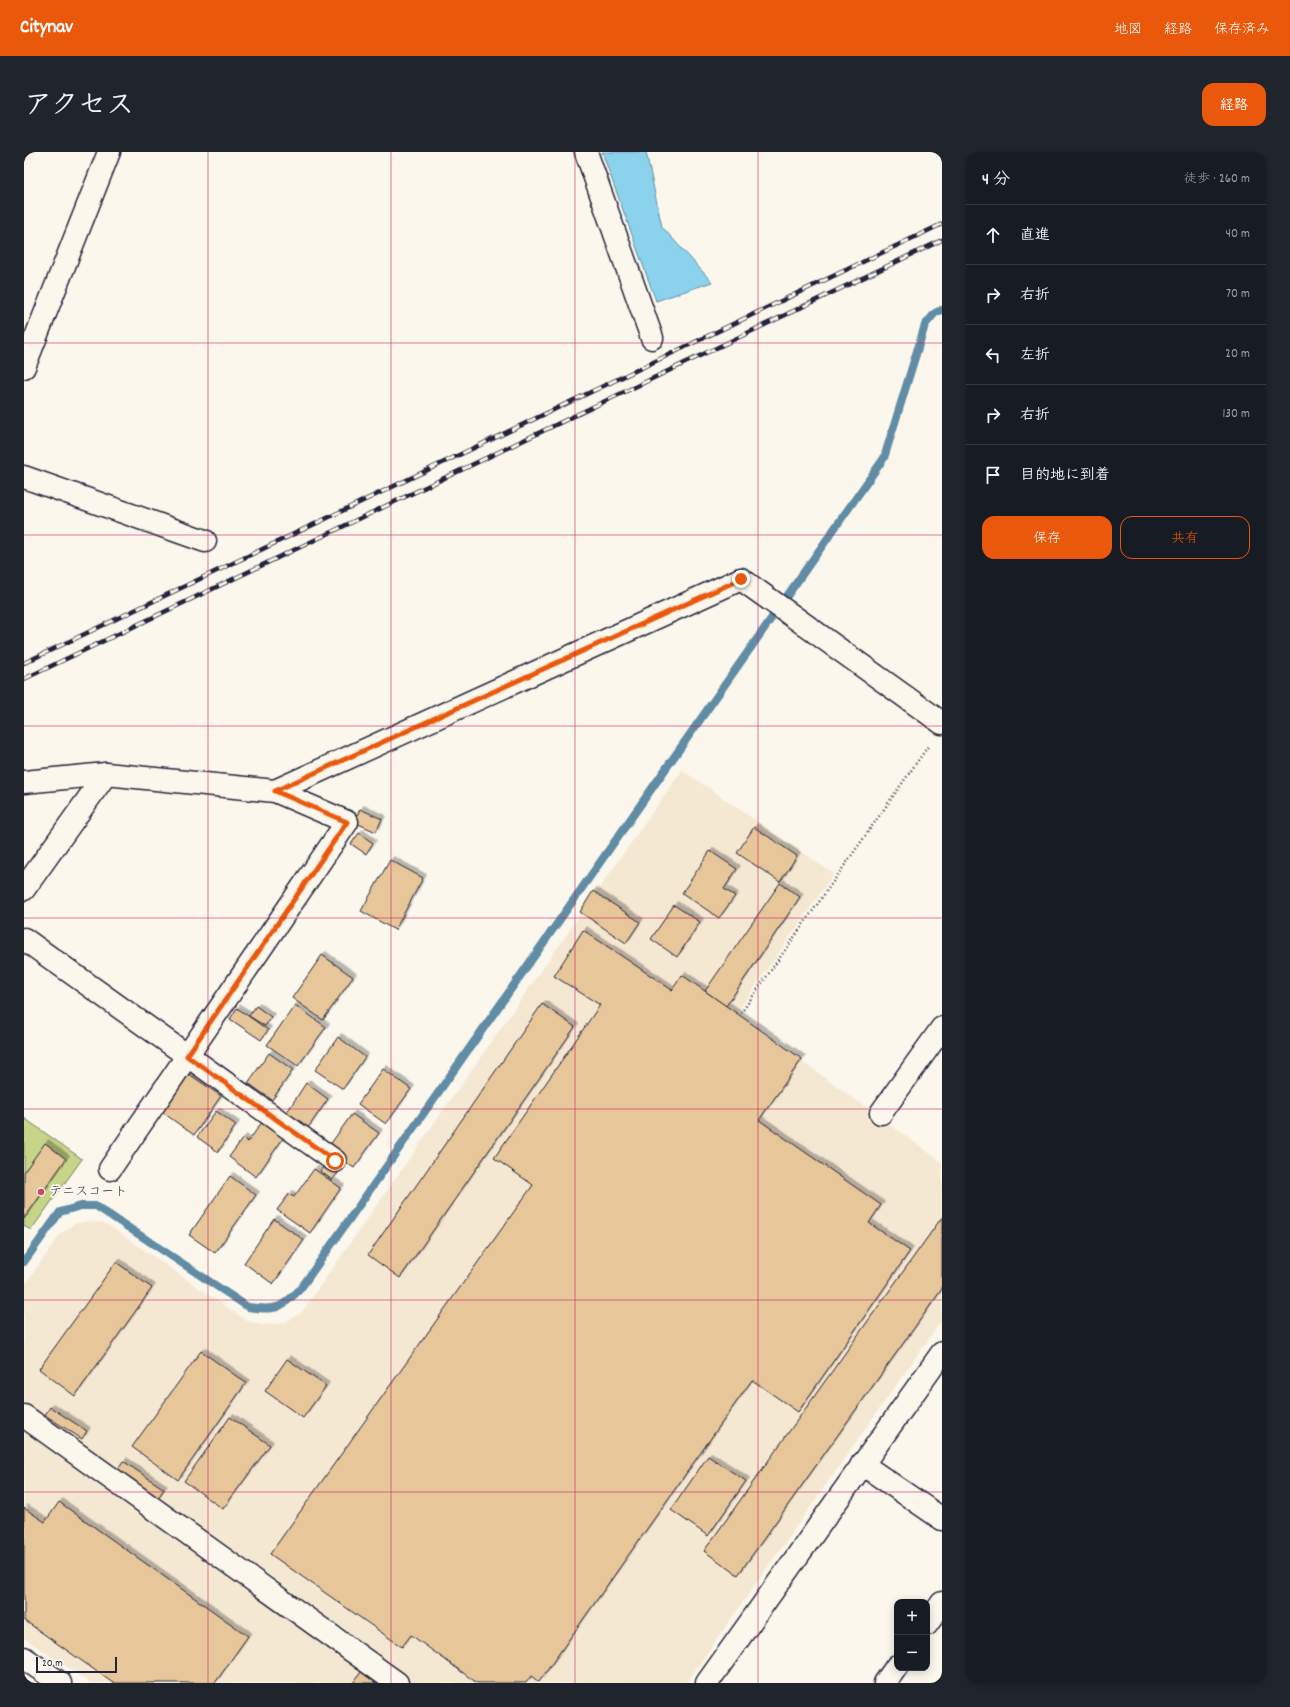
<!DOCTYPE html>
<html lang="ja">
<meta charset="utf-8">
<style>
:root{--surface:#171b24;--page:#20242c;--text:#f1f3f6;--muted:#9ea1a6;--line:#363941;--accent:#ea580c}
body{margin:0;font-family:Dekko,"Klee One",sans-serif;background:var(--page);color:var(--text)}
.controls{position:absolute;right:12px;bottom:12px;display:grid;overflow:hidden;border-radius:8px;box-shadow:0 2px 10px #0003}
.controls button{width:36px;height:36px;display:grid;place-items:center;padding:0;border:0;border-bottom:1px solid var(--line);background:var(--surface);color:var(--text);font:20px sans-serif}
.scale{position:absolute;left:12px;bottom:10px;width:81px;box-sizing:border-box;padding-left:4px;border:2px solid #22223b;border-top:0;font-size:11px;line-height:14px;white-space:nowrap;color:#22223b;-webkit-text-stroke:3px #fbf7ec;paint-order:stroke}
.stop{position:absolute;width:12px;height:12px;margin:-9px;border:3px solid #ea580c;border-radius:50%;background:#fff}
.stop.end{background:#ea580c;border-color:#fff;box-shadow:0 1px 4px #0008}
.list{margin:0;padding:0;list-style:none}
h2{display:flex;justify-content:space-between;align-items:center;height:52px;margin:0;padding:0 16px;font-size:17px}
h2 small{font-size:13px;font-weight:400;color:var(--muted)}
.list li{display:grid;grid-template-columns:26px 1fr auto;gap:12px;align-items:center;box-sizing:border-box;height:60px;padding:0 16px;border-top:1px solid var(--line)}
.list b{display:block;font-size:15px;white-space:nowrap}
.list em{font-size:13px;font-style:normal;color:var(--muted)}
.actions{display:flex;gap:8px;padding:12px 16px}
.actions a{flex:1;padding:9px 0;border:1px solid var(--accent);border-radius:12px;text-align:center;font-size:14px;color:var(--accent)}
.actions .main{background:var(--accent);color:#fff}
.icon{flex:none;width:22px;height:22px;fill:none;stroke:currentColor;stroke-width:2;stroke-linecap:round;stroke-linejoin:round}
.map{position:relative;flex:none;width:918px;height:1531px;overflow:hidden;border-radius:12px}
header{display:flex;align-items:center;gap:24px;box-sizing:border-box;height:56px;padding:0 20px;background:var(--accent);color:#fff}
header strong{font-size:19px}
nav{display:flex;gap:22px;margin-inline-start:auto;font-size:14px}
.intro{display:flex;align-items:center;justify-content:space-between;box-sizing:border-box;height:96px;padding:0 24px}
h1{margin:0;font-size:28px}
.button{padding:10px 18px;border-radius:12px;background:var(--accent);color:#fff;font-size:14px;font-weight:700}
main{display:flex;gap:24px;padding:0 24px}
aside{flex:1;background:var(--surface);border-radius:12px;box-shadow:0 2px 10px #0003}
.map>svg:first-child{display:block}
</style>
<header>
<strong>Citynav</strong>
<nav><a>地図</a><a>経路</a><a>保存済み</a></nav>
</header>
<div class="intro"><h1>アクセス</h1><a class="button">経路</a></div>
<main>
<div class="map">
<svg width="918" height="1531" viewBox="0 0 918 1531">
<defs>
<filter id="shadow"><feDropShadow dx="3.5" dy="-3.5" stdDeviation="0" flood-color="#0004"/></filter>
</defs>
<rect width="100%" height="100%" fill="#fbf7ec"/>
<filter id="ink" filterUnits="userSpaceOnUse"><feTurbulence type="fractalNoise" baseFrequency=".025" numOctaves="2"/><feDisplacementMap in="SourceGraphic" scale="8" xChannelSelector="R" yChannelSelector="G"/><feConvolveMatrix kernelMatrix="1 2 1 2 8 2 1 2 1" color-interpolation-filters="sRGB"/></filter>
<g filter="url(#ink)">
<polygon fill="#f5e8d3" points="658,618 810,722 712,862 918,1010 918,1168 662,1531 66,1531 0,1486 0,1134 37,1081 50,1072 63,1069 81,1071 223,1169 238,1173 260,1171 277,1161"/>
<polygon fill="#c7d589" stroke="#747c62" points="0,966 58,1007 7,1078 0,1074"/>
<polygon fill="#8bd3ed" stroke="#618ca6" points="578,0 622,0 638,75 688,130 632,149"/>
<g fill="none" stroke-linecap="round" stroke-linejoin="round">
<path stroke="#618ca6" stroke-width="8" d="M0,1110L36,1060L57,1054H72L224,1155C252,1159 257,1157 277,1136L860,306L901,173L911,161L918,158"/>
</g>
<g fill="#e7c699" stroke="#22223b" filter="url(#shadow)">
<polygon points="336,657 358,667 352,680 330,670"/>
<polygon points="730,675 773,704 756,730 713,701"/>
<polygon points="335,681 349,691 342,702 327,692"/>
<polygon points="686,699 713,717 700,737 711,744 695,766 658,741"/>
<polygon points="366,708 399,726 371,778 337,759"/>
<polygon points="756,731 776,745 702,854 681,839"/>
<polygon points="569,739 616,770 602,791 556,760"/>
<polygon points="650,753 676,770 653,805 627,787"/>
<polygon points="559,778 648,838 658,823 778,907 735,968 857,1053 845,1071 886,1099 774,1260 728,1228 515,1530 507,1524 502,1531 453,1531 387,1483 378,1495 246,1402 509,1033 470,1006 576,853 530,824"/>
<polygon points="298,803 329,825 299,868 268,846"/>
<polygon points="518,852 551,875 376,1126 344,1103"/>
<polygon points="271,853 302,875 274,914 243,893"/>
<polygon points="232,854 247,865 241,874 225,864"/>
<polygon points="213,856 244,878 237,888 206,867"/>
<polygon points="314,885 341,905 319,937 291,918"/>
<polygon points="245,901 269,918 248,948 224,931"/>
<polygon points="359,917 387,937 362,972 334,952"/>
<polygon points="165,922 197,944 170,983 138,960"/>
<polygon points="282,931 304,947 284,976 263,960"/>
<polygon points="192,959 212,973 194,1000 173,985"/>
<polygon points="328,962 355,981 330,1016 303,997"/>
<polygon points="238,970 260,985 232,1025 205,1005 219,986 224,990"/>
<polygon points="21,991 42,1007 0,1067 0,1020"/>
<polygon points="301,1012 314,1021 308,1028 296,1019"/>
<polygon points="290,1017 317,1036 286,1081 253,1058 265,1042 270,1045"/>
<polygon points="206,1024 232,1043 191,1101 165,1083"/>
<polygon points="918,1065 918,1137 714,1423 680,1399"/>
<polygon points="250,1067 280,1088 249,1132 220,1111"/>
<polygon points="92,1110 128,1136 51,1244 15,1217"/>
<polygon points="177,1199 222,1231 154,1328 108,1295"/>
<polygon points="263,1207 302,1234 279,1266 241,1239"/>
<polygon points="26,1255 63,1279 58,1287 21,1263"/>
<polygon points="206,1265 246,1293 199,1357 160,1329"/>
<polygon points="684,1304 722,1329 684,1384 647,1358"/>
<polygon points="99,1309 140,1337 132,1349 91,1321"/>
<polygon points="35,1350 224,1484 191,1531 89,1531 0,1468 0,1356 21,1370"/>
<polygon points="337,1520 352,1531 329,1531"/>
</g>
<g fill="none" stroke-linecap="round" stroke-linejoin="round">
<defs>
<g id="minor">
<polyline points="562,0 628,186"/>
<polyline points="0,215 85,0"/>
<polyline points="0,325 181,389"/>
<polyline points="0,630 82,622 251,639 323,670 86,1017"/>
<polyline points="251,639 717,427 918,571"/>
<polyline points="0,737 82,622"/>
<polyline points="0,787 311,1009"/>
<polyline points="857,961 918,876"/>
<polyline points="0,1264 373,1531"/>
<polyline points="838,1312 918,1367"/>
<polyline points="903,1472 918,1451"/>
<polyline points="0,1506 36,1531"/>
<polyline points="683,1531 918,1201"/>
<polyline points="861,1531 873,1514"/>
</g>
</defs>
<use href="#minor" stroke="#22223b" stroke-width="25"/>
<polyline stroke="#22223b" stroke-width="2.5" stroke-dasharray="1 3" stroke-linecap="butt" points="717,861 905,593"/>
<use href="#minor" stroke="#fbf7ec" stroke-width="22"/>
<defs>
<g id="rail">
<polyline points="0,511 918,72"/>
<polyline points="0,527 918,88"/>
</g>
</defs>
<use href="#rail" stroke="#22223b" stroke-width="4.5"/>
<use href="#rail" stroke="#fbf7ec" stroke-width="3" stroke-dasharray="9" stroke-linecap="butt"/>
</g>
</g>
<g fill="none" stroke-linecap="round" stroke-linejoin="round" filter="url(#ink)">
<polyline stroke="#ea580c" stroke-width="5" points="311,1009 163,904 323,670 251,639 717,427"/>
</g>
<path fill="none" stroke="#c2185b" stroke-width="1" stroke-opacity="0.55" d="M184,0V1531M367,0V1531M551,0V1531M734,0V1531M0,191H918M0,383H918M0,574H918M0,766H918M0,957H918M0,1148H918M0,1340H918"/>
<circle fill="#d1495b" stroke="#fbf7ec" stroke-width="1.5" cx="17" cy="1040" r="4"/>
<g text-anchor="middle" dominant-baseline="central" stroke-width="3.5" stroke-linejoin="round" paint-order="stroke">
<g font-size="13" fill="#22223b" stroke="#fbf7ec" text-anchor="start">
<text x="25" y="1040">テニスコート</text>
</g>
</g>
</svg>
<div class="controls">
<button>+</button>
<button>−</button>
</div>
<div class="scale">20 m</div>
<div class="stop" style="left:311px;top:1009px"></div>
<div class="stop end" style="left:717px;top:427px"></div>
</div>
<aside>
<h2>4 分<small>徒歩 · 260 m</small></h2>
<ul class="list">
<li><svg class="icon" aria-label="ahead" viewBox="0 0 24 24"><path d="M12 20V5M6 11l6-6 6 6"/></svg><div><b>直進</b></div><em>40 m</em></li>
<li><svg class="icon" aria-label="right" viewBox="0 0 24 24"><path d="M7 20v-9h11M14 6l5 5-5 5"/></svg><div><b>右折</b></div><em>70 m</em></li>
<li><svg class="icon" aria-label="left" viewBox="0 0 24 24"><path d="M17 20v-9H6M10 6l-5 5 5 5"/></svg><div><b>左折</b></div><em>20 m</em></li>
<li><svg class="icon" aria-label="right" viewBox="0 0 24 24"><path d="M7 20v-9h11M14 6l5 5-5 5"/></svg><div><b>右折</b></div><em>130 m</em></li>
<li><svg class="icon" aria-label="arrive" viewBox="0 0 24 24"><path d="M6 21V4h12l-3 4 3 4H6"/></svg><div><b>目的地に到着</b></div></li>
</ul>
<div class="actions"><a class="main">保存</a><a>共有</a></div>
</aside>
</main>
